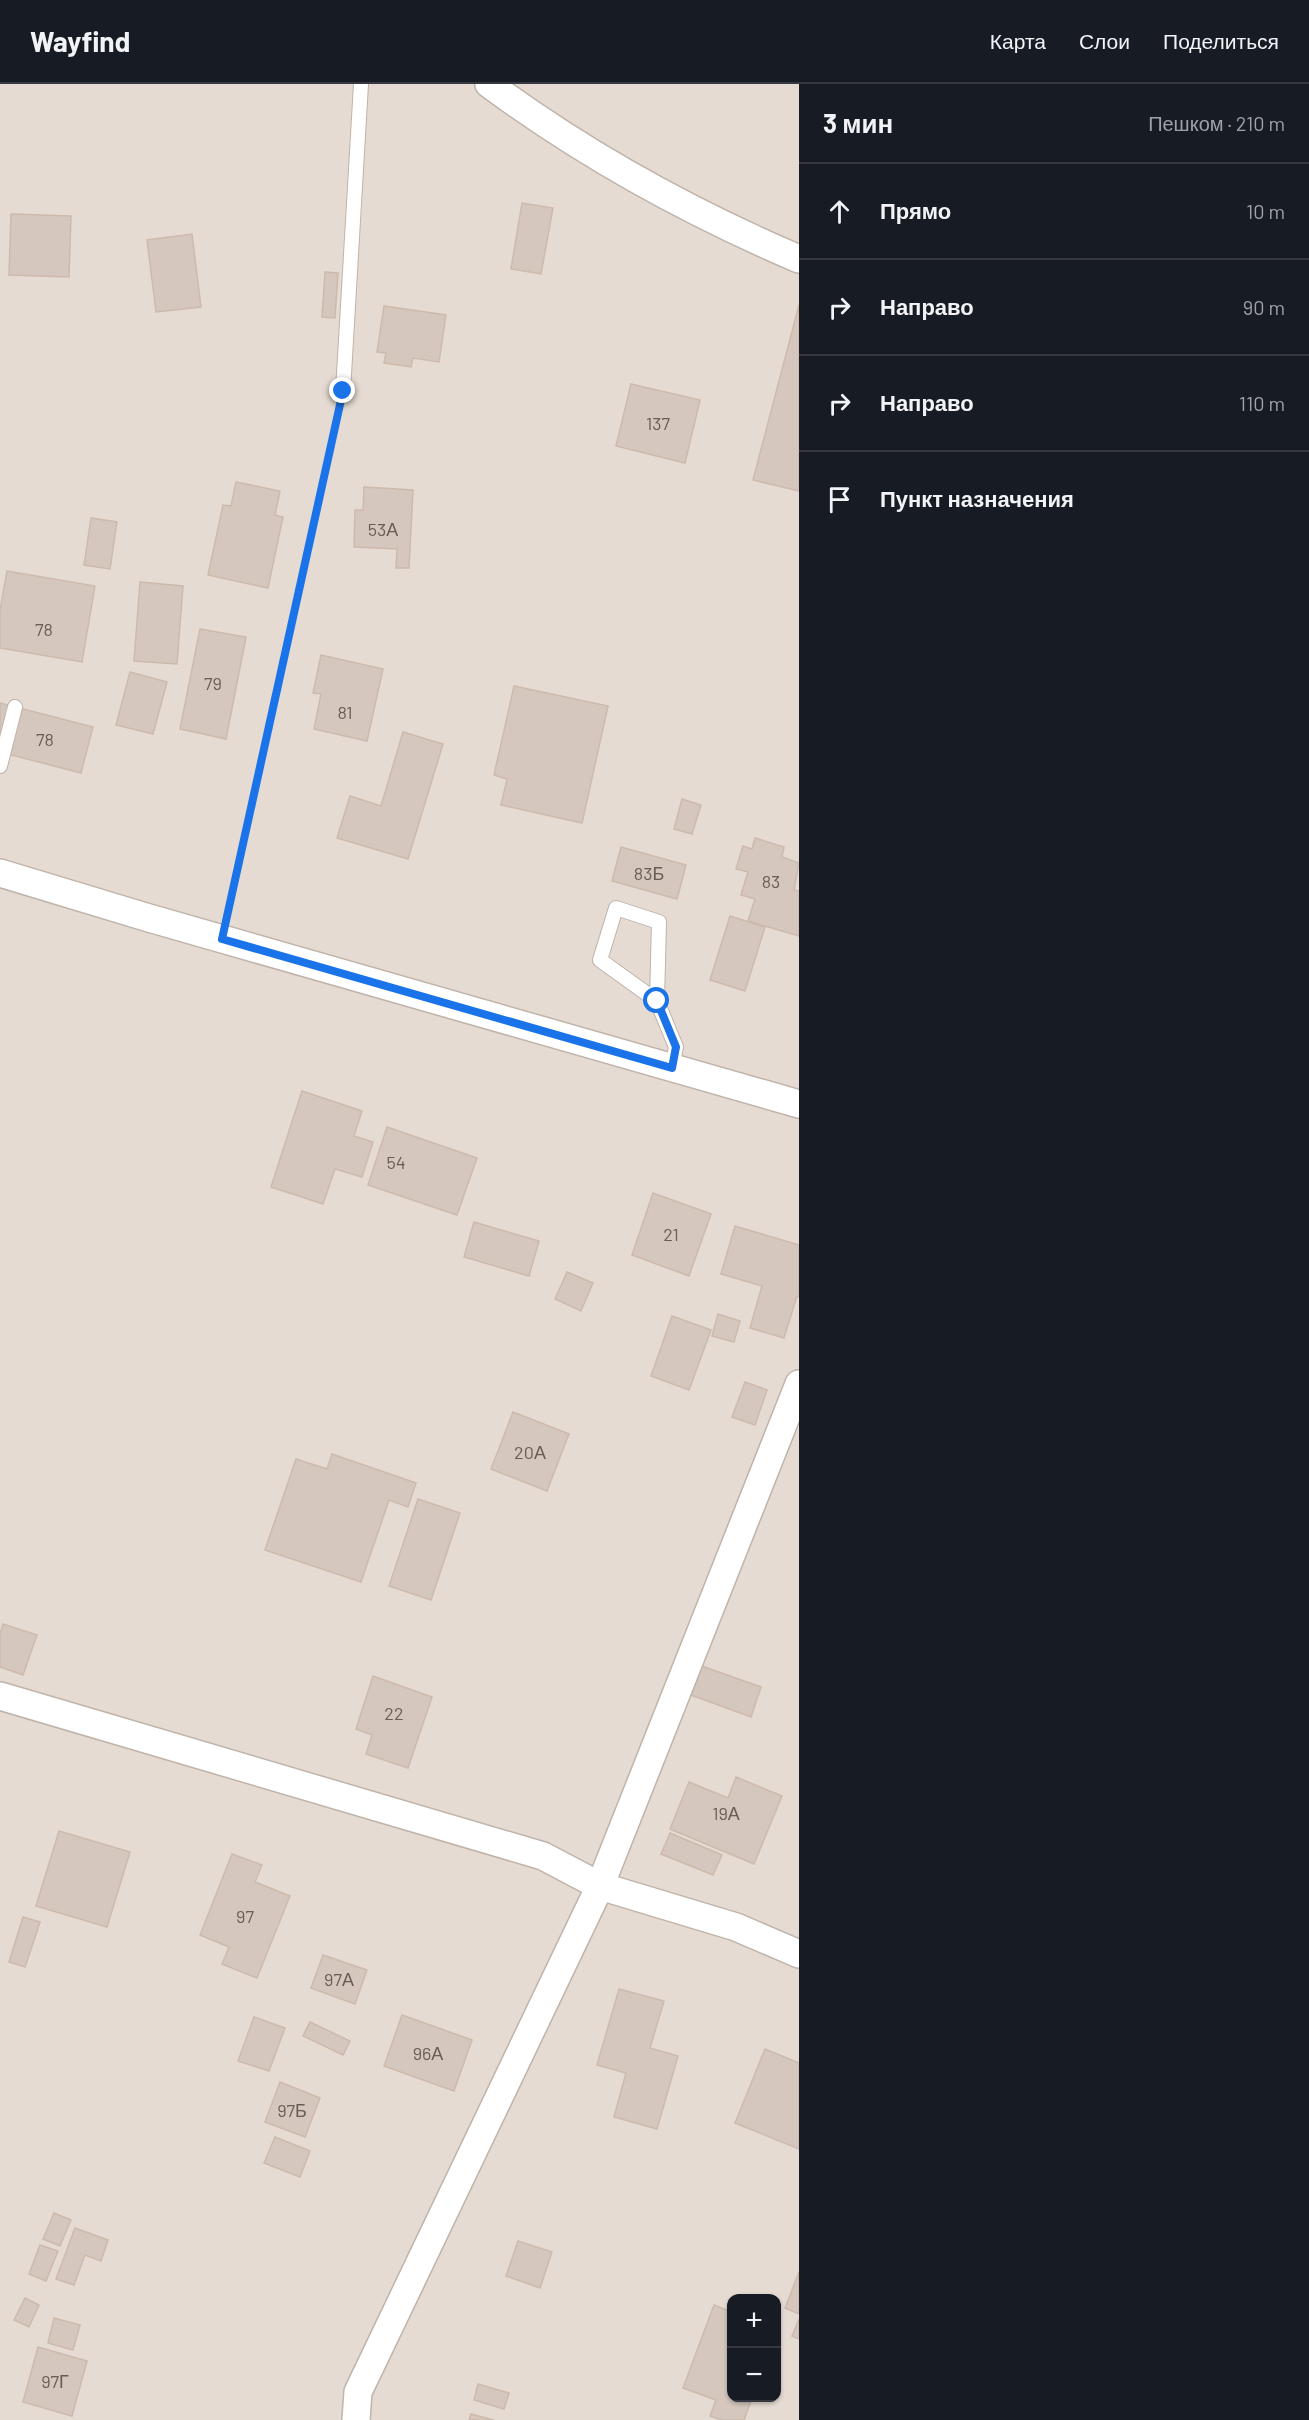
<!DOCTYPE html>
<html lang="ru">
<meta charset="utf-8">
<style>
:root{--surface:#171b24;--page:#20242c;--text:#f1f3f6;--muted:#9ea1a6;--line:#363941}
body{margin:0;font-family:Barlow,sans-serif;background:var(--page);color:var(--text)}
.controls{position:absolute;right:18px;bottom:18px;display:grid;overflow:hidden;border-radius:12px;box-shadow:0 2px 4px #0004}
.controls button{width:54px;height:54px;display:grid;place-items:center;padding:0;border:0;border-bottom:2px solid var(--line);background:var(--surface);color:var(--text);font:30px sans-serif}
.stop{position:absolute;width:18px;height:18px;margin:-14px;border:4px solid #1a73e8;border-radius:50%;background:#fff}
.stop.end{background:#1a73e8;border-color:#fff;box-shadow:0 2px 6px #0008}
.list{margin:0;padding:0;list-style:none}
h2{display:flex;justify-content:space-between;align-items:center;height:78px;margin:0;padding:0 24px;font-size:26px}
h2 small{font-size:20px;font-weight:400;color:var(--muted)}
.list li{display:grid;grid-template-columns:39px 1fr auto;gap:18px;align-items:center;box-sizing:border-box;height:96px;padding:0 24px;border-top:2px solid var(--line)}
.list b{display:block;font-size:22px;white-space:nowrap}
.list em{font-size:20px;font-style:normal;color:var(--muted)}
.icon{flex:none;width:33px;height:33px;fill:none;stroke:currentColor;stroke-width:2;stroke-linecap:round;stroke-linejoin:round}
.map{position:relative;flex:none;width:799px;height:2336px;overflow:hidden}
header{display:flex;align-items:center;gap:36px;box-sizing:border-box;height:84px;padding:0 30px;background:var(--surface);border-bottom:2px solid var(--line)}
header strong{font-size:28px}
nav{display:flex;gap:33px;margin-inline-start:auto;font-size:21px}
main{display:flex}
aside{flex:1;background:var(--surface)}
.map>svg:first-child{display:block}
</style>
<header>
<strong>Wayfind</strong>
<nav><a>Карта</a><a>Слои</a><a>Поделиться</a></nav>
</header>
<main>
<div class="map">
<svg width="799" height="2336" viewBox="0 0 799 2336">
<rect width="100%" height="100%" fill="#f1ebe4"/>
<path fill="#e5dbd2" fill-rule="evenodd" d="M0,0H799V2336H0ZM732,2214H776V2314H732Z"/>
<g fill="#d5c7bd" stroke="#cdbaad" stroke-width="1.5">
<polygon points="522,119 553,124 541,190 511,185"/>
<polygon points="11,130 71,132 69,193 9,191"/>
<polygon points="192,150 201,223 156,228 147,156"/>
<polygon points="325,188 338,189 335,234 322,233"/>
<polygon points="799,221 799,407 753,396"/>
<polygon points="384,222 446,231 439,278 413,274 411,283 384,279 386,269 377,268"/>
<polygon points="631,300 700,316 685,379 616,362"/>
<polygon points="236,398 280,407 275,431 283,433 268,504 208,491 223,421 231,422"/>
<polygon points="364,403 413,406 409,484 396,484 397,465 354,463 355,426 363,426"/>
<polygon points="91,434 117,438 110,485 84,481"/>
<polygon points="7,487 95,502 82,578 0,564 0,526"/>
<polygon points="140,498 183,502 177,580 134,577"/>
<polygon points="200,545 246,553 226,655 180,645"/>
<polygon points="321,571 383,585 367,657 314,645 321,610 313,609"/>
<polygon points="130,588 167,598 153,650 116,641"/>
<polygon points="514,602 608,622 582,739 501,721 507,695 494,691"/>
<polygon points="0,619 93,643 81,689 0,668"/>
<polygon points="403,648 443,660 408,775 337,754 350,712 381,722"/>
<polygon points="682,715 701,721 692,750 674,745"/>
<polygon points="755,754 784,763 782,773 799,779 794,806 799,807 799,852 748,837 755,815 741,811 748,788 736,785 743,762 752,765"/>
<polygon points="621,763 686,781 677,815 612,797"/>
<polygon points="730,832 765,843 745,907 710,896"/>
<polygon points="302,1007 362,1027 354,1052 373,1058 362,1093 335,1085 323,1120 271,1103"/>
<polygon points="387,1043 477,1074 457,1131 368,1101"/>
<polygon points="653,1109 711,1130 689,1192 632,1171"/>
<polygon points="474,1138 539,1157 529,1192 464,1173"/>
<polygon points="735,1142 799,1161 799,1213 797,1212 784,1254 750,1244 762,1202 721,1190"/>
<polygon points="567,1188 593,1199 581,1227 555,1215"/>
<polygon points="718,1230 740,1237 734,1258 712,1252"/>
<polygon points="672,1232 711,1246 689,1306 651,1292"/>
<polygon points="745,1298 767,1306 755,1341 732,1333"/>
<polygon points="513,1328 569,1350 547,1407 491,1385"/>
<polygon points="332,1370 416,1399 408,1423 389,1416 361,1498 265,1466 296,1375 327,1385"/>
<polygon points="418,1415 460,1429 431,1516 389,1502"/>
<polygon points="3,1540 37,1551 23,1591 0,1583 0,1550"/>
<polygon points="702,1582 761,1603 751,1633 691,1611"/>
<polygon points="373,1592 432,1613 408,1684 366,1670 372,1651 356,1645"/>
<polygon points="736,1693 782,1712 754,1780 670,1745 689,1698 728,1714"/>
<polygon points="59,1747 130,1768 107,1843 36,1822"/>
<polygon points="670,1749 722,1771 713,1791 661,1770"/>
<polygon points="232,1770 262,1781 255,1798 290,1812 257,1894 222,1880 229,1863 200,1851"/>
<polygon points="23,1833 40,1838 25,1883 9,1878"/>
<polygon points="323,1871 367,1886 355,1920 311,1904"/>
<polygon points="619,1905 664,1917 650,1964 678,1972 657,2045 614,2033 626,1989 597,1981"/>
<polygon points="402,1931 472,1956 454,2007 384,1982"/>
<polygon points="254,1933 285,1944 269,1987 238,1977"/>
<polygon points="310,1938 350,1957 343,1971 303,1952"/>
<polygon points="765,1965 799,1979 799,2065 735,2039"/>
<polygon points="280,1998 320,2014 305,2053 265,2038"/>
<polygon points="275,2053 310,2067 300,2093 264,2079"/>
<polygon points="54,2129 71,2136 60,2162 43,2155"/>
<polygon points="75,2144 108,2156 101,2177 85,2171 74,2201 56,2195"/>
<polygon points="518,2157 552,2168 540,2204 506,2192"/>
<polygon points="40,2161 58,2167 46,2197 29,2190"/>
<polygon points="799,2188 799,2230 785,2224"/>
<polygon points="25,2214 39,2221 29,2243 14,2236"/>
<polygon points="714,2221 732,2228 732,2314 752,2314 744,2336 721,2336 710,2332 716,2316 683,2304"/>
<polygon points="54,2234 80,2241 73,2266 48,2259"/>
<polygon points="799,2235 799,2255 792,2252"/>
<polygon points="38,2263 87,2277 72,2332 23,2318"/>
<polygon points="478,2300 509,2309 504,2325 474,2316"/>
<polygon points="471,2330 494,2336 469,2336"/>
</g>
<g fill="none" stroke-linecap="round" stroke-linejoin="round">
<defs>
<g id="service">
<polyline points="343,307 361,0"/>
<polyline points="0,682 15,623"/>
<polyline points="657,917 600,876 616,824 659,838 657,917 676,963 672,984"/>
</g>
<g id="minor">
<path d="M489,0C584,70 691,129 799,175"/>
<polyline points="0,789 149,834 799,1020"/>
<polyline points="0,1612 543,1772 600,1802 736,1843 799,1870"/>
<polyline points="356,2336 358,2308 600,1802 799,1300"/>
</g>
</defs>
<use href="#service" stroke="#bfb3aa" stroke-width="16"/>
<use href="#minor" stroke="#bfb3aa" stroke-width="30"/>
<polyline stroke="#bea998" stroke-width="4" stroke-dasharray="3 3" stroke-linecap="butt" points="229,825 338,328"/>
<use href="#service" stroke="#fff" stroke-width="14"/>
<use href="#minor" stroke="#fff" stroke-width="27"/>
</g>
<g fill="none" stroke-linecap="round" stroke-linejoin="round">
<polyline stroke="#1a73e8" stroke-width="8" points="343,307 222,855 672,984 676,963 657,917"/>
</g>
<g text-anchor="middle" dominant-baseline="central" stroke-width="4.5" stroke-linejoin="round" paint-order="stroke">
<g font-size="18" fill="#685d56">
<text x="658" y="339">137</text>
<text x="383" y="445">53А</text>
<text x="44" y="545">78</text>
<text x="213" y="599">79</text>
<text x="345" y="628">81</text>
<text x="45" y="655">78</text>
<text x="649" y="789">83Б</text>
<text x="771" y="797">83</text>
<text x="396" y="1078">54</text>
<text x="671" y="1150">21</text>
<text x="530" y="1368">20А</text>
<text x="394" y="1629">22</text>
<text x="726" y="1729">19А</text>
<text x="245" y="1832">97</text>
<text x="339" y="1895">97А</text>
<text x="428" y="1969">96А</text>
<text x="292" y="2026">97Б</text>
<text x="55" y="2297">97Г</text>
</g>
</g>
</svg>
<div class="controls">
<button>+</button>
<button>−</button>
</div>
<div class="stop" style="left:657px;top:917px"></div>
<div class="stop end" style="left:343px;top:307px"></div>
</div>
<aside>
<h2>3 мин<small>Пешком · 210 m</small></h2>
<ul class="list">
<li><svg class="icon" aria-label="ahead" viewBox="0 0 24 24"><path d="M12 20V5M6 11l6-6 6 6"/></svg><div><b>Прямо</b></div><em>10 m</em></li>
<li><svg class="icon" aria-label="right" viewBox="0 0 24 24"><path d="M7 20v-9h11M14 6l5 5-5 5"/></svg><div><b>Направо</b></div><em>90 m</em></li>
<li><svg class="icon" aria-label="right" viewBox="0 0 24 24"><path d="M7 20v-9h11M14 6l5 5-5 5"/></svg><div><b>Направо</b></div><em>110 m</em></li>
<li><svg class="icon" aria-label="arrive" viewBox="0 0 24 24"><path d="M6 21V4h12l-3 4 3 4H6"/></svg><div><b>Пункт назначения</b></div></li>
</ul>
</aside>
</main>
